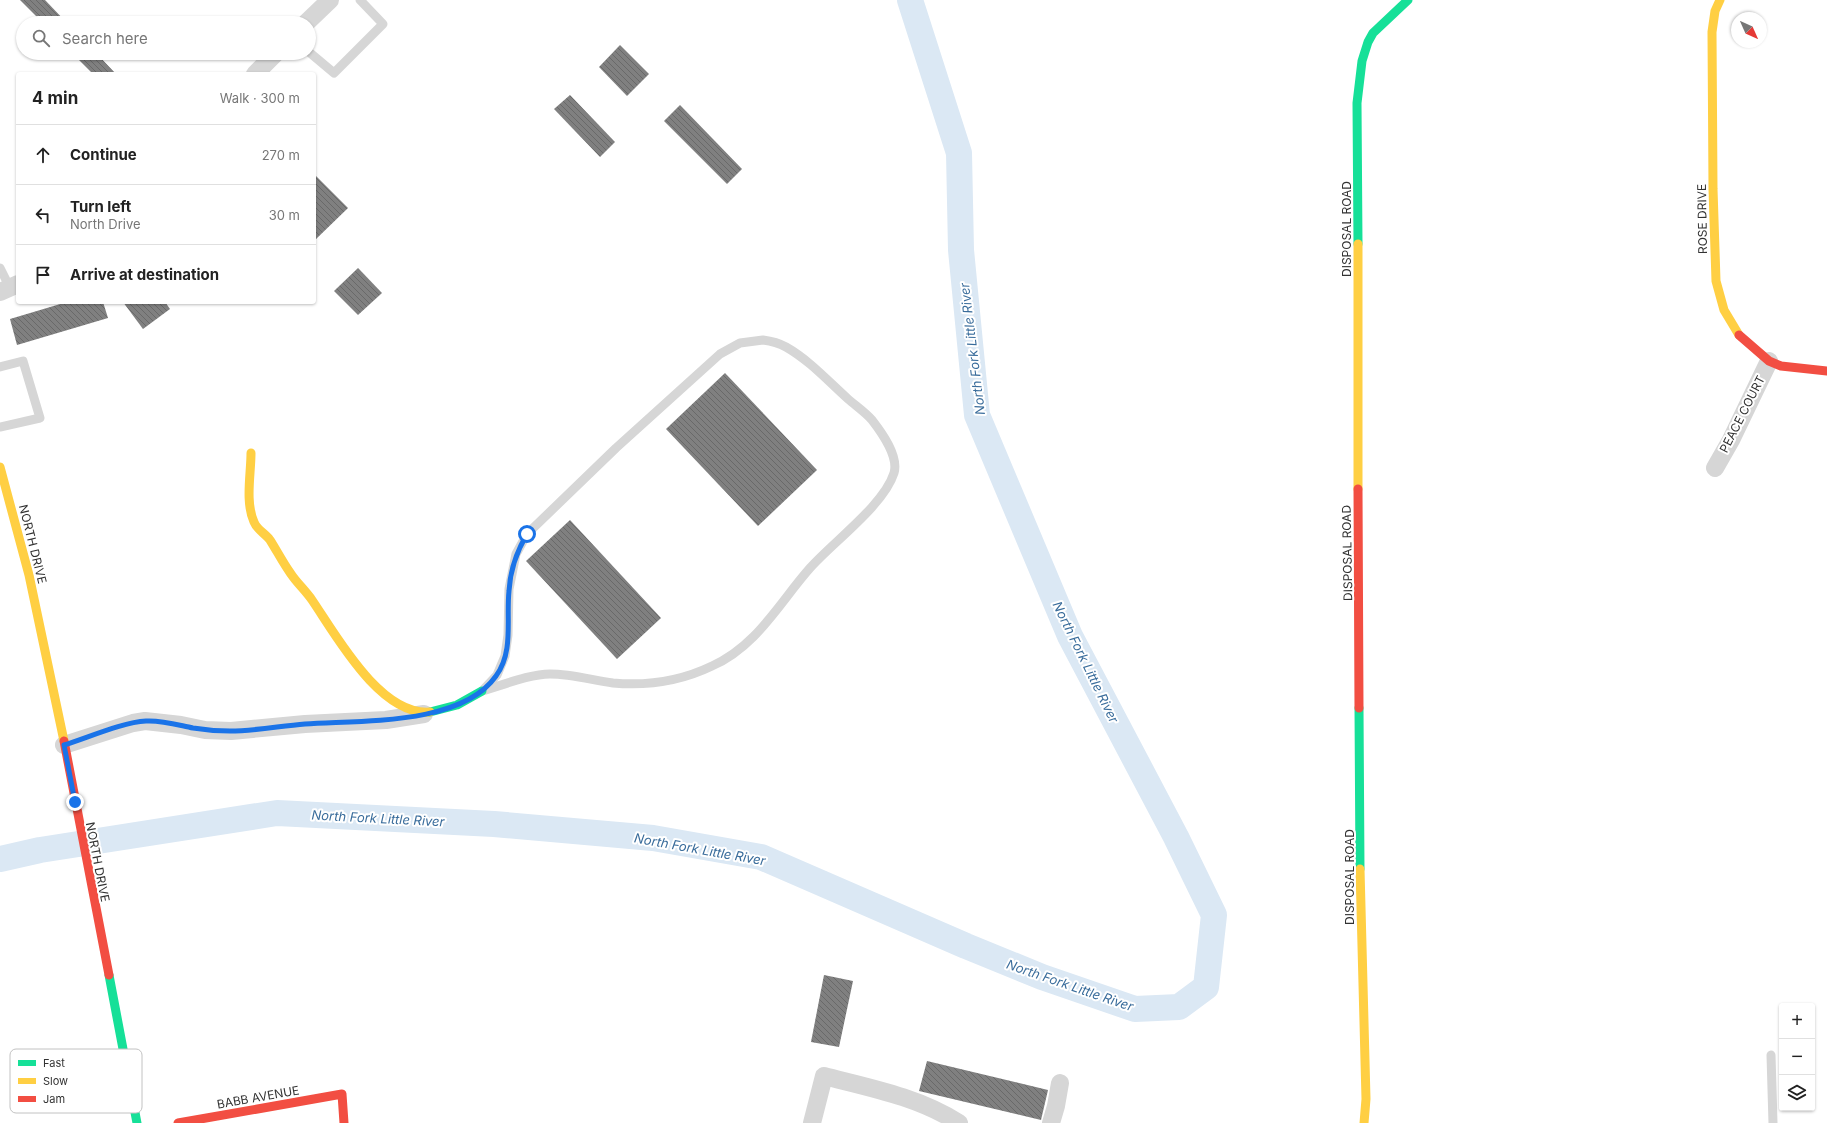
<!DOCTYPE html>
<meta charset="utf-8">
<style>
:root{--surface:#fff;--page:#f2f2f2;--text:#222;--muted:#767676;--line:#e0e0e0}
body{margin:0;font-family:Inter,sans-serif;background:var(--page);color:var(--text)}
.controls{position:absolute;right:12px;bottom:12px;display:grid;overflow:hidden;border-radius:4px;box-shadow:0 1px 3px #0004}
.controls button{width:36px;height:36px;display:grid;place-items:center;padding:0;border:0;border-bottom:1px solid var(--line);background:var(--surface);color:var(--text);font:20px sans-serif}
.compass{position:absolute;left:1731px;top:12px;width:36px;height:36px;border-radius:50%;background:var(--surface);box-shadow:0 1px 3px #0004;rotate:135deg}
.stop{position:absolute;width:12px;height:12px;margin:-9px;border:3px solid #1a73e8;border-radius:50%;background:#fff}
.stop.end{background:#1a73e8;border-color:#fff;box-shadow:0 1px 4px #0008}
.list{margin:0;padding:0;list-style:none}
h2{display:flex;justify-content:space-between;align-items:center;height:52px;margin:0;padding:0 16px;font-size:17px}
h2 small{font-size:13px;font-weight:400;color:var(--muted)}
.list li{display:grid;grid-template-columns:26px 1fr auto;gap:12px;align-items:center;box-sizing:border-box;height:60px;padding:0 16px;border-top:1px solid var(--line)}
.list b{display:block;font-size:15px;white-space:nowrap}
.list p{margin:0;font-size:13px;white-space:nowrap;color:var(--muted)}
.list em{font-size:13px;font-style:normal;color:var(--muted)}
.icon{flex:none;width:22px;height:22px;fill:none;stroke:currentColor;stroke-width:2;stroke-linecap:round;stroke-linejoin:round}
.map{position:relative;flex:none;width:1827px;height:1123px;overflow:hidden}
.search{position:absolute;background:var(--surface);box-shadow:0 1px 3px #0004;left:16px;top:16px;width:300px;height:44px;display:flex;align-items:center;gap:10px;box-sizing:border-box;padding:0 14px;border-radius:22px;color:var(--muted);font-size:15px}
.panel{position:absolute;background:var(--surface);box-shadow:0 1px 3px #0004;left:16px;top:72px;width:300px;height:232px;border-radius:4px}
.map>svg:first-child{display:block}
</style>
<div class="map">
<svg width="1827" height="1123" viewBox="0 0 1827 1123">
<defs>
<pattern id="building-back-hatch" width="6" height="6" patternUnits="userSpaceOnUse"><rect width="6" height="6" fill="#808080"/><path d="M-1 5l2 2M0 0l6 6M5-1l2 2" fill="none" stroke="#696969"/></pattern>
</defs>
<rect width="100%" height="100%" fill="#fff"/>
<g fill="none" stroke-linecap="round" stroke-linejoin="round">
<polyline stroke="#dbe8f4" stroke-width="26" points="0,859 40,850 277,813 494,824 653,838 761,857 966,946 1042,977 1135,1009 1179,1007 1206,987 1214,915 1176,837 1070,636 977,415 961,250 959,153 910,0"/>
</g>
<g fill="url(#building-back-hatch)">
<polygon points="20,0 45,0 67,23 43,23"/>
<polygon points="620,45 649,74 627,96 599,67"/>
<polygon points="72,53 96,53 116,74 93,74"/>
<polygon points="570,95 615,142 600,157 554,109"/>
<polygon points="680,105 742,169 727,184 664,121"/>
<polygon points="314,174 348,208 314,241"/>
<polygon points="358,268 382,293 358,315 334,291"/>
<polygon points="67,302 103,302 108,318 17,345 10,319"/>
<polygon points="123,302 165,302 170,309 143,329"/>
<polygon points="725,373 817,470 758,526 666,429"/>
<polygon points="570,520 661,618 617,659 526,561"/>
<polygon points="824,975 853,981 839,1047 811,1042"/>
<polygon points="927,1061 1048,1090 1041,1120 919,1091"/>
</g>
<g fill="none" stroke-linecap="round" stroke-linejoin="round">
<g stroke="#d6d6d6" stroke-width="9">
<polyline points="309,52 334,73 383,24 360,0"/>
<polyline points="0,268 10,288"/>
<path d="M763,340C771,341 779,343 786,347C809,360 828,381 848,399C856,406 865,412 872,420C882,433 899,456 894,473C884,505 833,542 810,568C779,603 757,646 712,666C681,681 647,686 613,683C592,680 571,674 550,674C530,674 503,685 482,691L497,675L505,656L508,635L509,589L516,554L527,534L616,448L720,354L740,343Z"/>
<polyline points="0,367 23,361 40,418 0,427"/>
<polyline points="1771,1055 1773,1123"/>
</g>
<g stroke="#d6d6d6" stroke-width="18">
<polyline points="306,23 330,0"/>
<polyline points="255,74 276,53"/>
<polyline points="0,292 18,284"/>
<polyline points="1715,468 1731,440 1769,361"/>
<polyline points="64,745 133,723 145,721 181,725 205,730 231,731 305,724 386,720 424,714"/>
<path d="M812,1123L824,1076C871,1088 918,1097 959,1123"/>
<polyline points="1051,1123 1056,1106 1060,1083"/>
</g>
<g stroke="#16e098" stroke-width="9">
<polyline points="1358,244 1357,103 1362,61 1368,42 1373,33 1408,0"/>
<polyline points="1359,708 1360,869"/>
<polyline points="430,712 457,705 482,691"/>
<polyline points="109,975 137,1123"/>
</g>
<g stroke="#ffcf43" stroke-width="9">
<polyline points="1720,0 1715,11 1712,32 1713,189 1716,281 1724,310 1739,335"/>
<polyline points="1358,244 1358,489"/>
<path d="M251,453C251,474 245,502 254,522C257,530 265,533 270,540C277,551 283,563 291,574C297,583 305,590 312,600C336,635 380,716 430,712"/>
<polyline points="0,467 29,575 64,741"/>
<polyline points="1360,869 1366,1099 1364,1123"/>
</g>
<g stroke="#f24e42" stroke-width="9">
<polyline points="1739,335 1769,361 1781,366 1827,371"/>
<polyline points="1358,489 1359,708"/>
<polyline points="64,741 109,975"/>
<polyline points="178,1123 342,1094 344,1123"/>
</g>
</g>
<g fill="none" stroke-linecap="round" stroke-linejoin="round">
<path stroke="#1a73e8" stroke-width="5" d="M75,802L64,745C87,738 123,722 146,721C162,720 178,725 193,728C205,730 218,731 230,731C255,731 280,726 305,724C360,720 461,726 496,676C514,652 506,619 509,591C510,571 517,551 527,534"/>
</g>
<g text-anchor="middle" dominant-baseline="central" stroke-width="4" stroke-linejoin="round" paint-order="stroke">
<g font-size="12" fill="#323232" stroke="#fff">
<text transform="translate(1702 219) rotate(-91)">ROSE DRIVE</text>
<text transform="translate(1346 229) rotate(-90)">DISPOSAL ROAD</text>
<text transform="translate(1742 414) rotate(-63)">PEACE COURT</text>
<text transform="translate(33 544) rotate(76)">NORTH DRIVE</text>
<text transform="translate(1347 553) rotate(-91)">DISPOSAL ROAD</text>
<text transform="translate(98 862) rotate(79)">NORTH DRIVE</text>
<text transform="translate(1349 877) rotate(-90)">DISPOSAL ROAD</text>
<text transform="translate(258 1097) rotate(-10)">BABB AVENUE</text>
</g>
<g font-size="13" font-style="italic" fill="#396c9b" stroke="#fff">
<text transform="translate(972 349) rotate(-97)">North Fork Little River</text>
<text transform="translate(1086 662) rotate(64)">North Fork Little River</text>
<text transform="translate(378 818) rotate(3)">North Fork Little River</text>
<text transform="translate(700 849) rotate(10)">North Fork Little River</text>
<text transform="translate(1070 985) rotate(19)">North Fork Little River</text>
</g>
</g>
<rect x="10" y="1049" width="132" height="64" rx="6" fill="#fff" stroke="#c2c2c2" stroke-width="1"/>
<rect x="18" y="1060" width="18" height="6" fill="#16e098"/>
<rect x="18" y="1078" width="18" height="6" fill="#ffcf43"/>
<rect x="18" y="1096" width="18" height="6" fill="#f24e42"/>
<g font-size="11" fill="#323232">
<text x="43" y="1067">Fast</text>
<text x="43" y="1085">Slow</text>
<text x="43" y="1103">Jam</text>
</g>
</svg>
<div class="controls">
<button>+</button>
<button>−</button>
<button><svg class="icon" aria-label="layers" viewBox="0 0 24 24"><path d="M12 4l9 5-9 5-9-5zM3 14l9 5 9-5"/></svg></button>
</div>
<svg class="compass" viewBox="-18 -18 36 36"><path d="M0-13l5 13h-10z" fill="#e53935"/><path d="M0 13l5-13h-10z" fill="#767676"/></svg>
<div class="stop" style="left:527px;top:534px"></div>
<div class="stop end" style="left:75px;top:802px"></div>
<div class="search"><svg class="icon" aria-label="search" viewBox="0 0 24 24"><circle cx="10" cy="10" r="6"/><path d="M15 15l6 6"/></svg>Search here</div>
<section class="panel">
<h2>4 min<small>Walk · 300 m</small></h2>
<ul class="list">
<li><svg class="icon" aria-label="ahead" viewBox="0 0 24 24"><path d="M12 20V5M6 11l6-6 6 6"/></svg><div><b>Continue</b></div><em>270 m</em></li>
<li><svg class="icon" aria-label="left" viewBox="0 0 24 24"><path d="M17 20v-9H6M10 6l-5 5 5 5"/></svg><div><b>Turn left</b><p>North Drive</p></div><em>30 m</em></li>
<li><svg class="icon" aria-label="arrive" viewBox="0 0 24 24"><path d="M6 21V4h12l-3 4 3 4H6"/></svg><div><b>Arrive at destination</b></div></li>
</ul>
</section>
</div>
